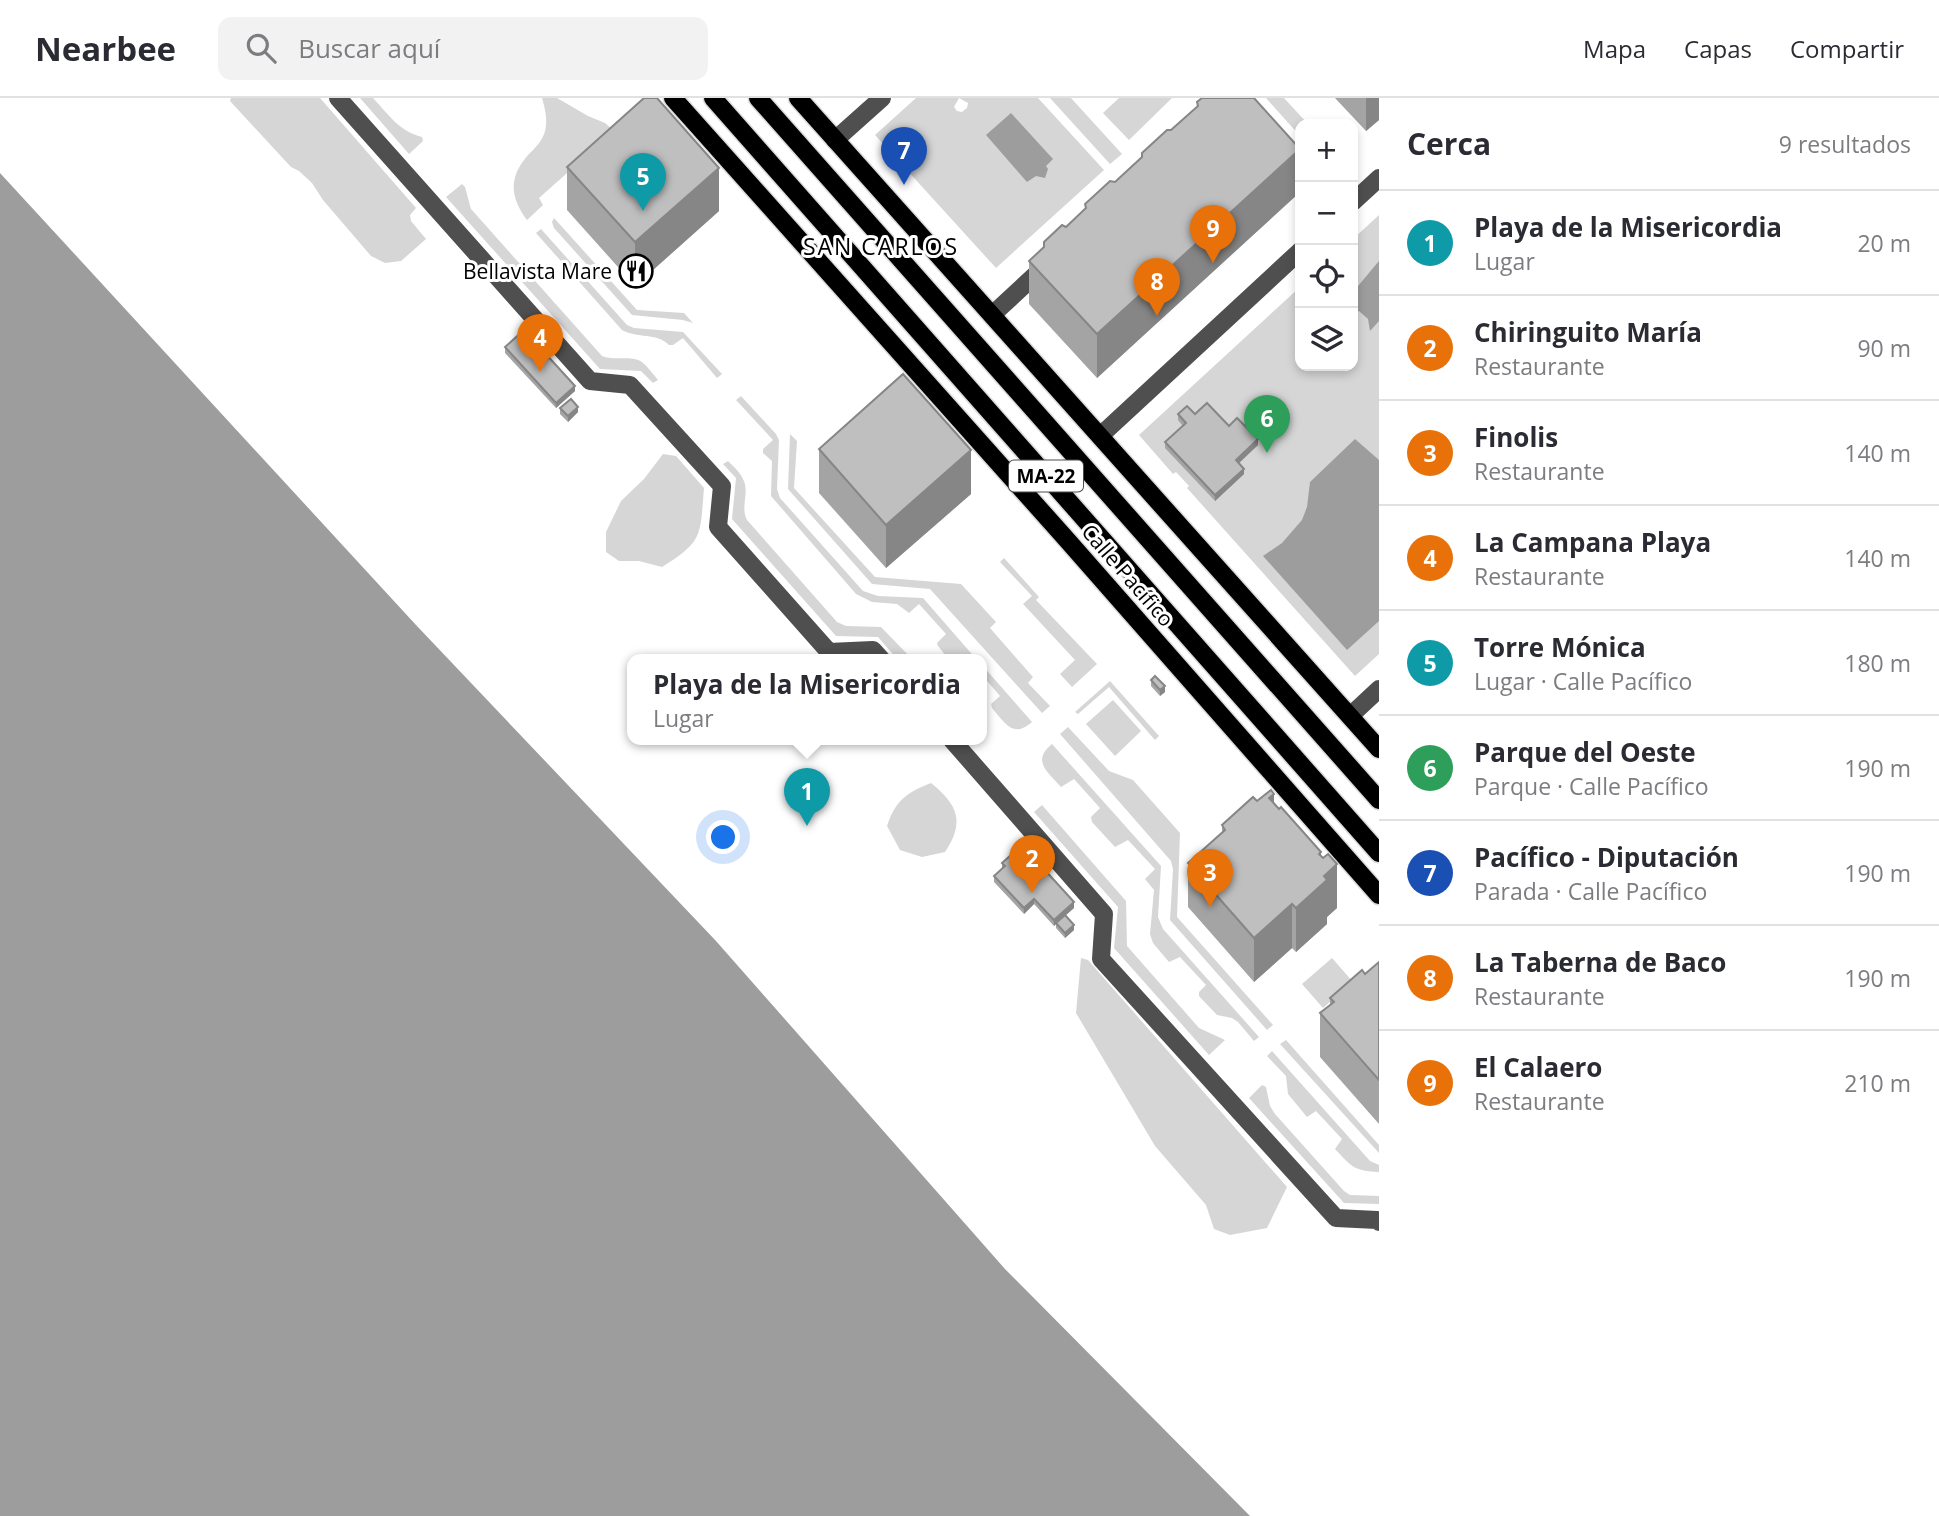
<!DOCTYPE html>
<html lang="es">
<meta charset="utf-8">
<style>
:root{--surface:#fff;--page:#f2f2f3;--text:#2b2b33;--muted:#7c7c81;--line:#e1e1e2;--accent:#111827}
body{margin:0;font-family:"Open Sans",sans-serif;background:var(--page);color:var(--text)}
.controls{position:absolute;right:21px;top:21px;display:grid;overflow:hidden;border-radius:14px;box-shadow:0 4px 10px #0003}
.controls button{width:63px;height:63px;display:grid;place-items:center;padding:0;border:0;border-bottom:2px solid var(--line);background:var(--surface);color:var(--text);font:35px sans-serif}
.you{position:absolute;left:724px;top:740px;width:24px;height:24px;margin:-18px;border:5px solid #fff;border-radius:50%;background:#1a73e8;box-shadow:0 0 0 10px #1a73e833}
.badge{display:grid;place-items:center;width:46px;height:46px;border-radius:50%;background:var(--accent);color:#fff;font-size:23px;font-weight:700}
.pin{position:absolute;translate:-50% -58px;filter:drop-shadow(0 2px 4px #0008)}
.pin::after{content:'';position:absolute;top:37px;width:24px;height:21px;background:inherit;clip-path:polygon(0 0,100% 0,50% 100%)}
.popup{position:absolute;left:627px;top:556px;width:360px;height:91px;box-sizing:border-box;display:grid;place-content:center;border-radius:14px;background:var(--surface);filter:drop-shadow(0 2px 5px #0005);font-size:23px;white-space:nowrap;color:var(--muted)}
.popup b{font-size:26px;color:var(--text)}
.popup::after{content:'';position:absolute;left:50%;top:100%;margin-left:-14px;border:14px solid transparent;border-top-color:var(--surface)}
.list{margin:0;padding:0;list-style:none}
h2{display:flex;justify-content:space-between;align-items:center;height:91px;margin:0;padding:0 28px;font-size:30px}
h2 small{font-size:23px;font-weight:400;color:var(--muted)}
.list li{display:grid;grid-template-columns:46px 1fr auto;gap:21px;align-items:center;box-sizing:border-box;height:105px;padding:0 28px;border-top:2px solid var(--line)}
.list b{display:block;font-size:26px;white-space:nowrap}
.list p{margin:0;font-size:23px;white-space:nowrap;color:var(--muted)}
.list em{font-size:23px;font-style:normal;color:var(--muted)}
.icon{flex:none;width:38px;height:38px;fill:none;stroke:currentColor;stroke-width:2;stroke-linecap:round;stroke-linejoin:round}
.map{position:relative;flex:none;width:1379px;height:1418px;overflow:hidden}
header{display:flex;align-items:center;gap:42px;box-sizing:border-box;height:98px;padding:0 35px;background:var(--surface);border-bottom:2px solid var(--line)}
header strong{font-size:33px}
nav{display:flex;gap:38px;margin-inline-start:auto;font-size:24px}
.search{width:490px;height:63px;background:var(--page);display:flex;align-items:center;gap:18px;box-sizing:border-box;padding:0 24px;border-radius:14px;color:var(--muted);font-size:26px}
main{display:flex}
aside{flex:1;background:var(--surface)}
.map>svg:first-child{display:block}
</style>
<header>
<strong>Nearbee</strong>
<div class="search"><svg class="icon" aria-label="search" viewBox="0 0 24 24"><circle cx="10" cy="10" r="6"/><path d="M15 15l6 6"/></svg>Buscar aquí</div>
<nav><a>Mapa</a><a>Capas</a><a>Compartir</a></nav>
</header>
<main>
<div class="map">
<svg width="1379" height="1418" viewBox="0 0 1379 1418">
<rect width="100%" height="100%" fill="#fff"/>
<g fill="#d6d6d6">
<polygon points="231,0 320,0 416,110 410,117 411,123 426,141 401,163 385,165 371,158 323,102 312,85 299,73 291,69 230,3"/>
<path d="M360,0H373C389,17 399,33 422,39L423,43L409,56Z"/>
<path d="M542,0H557L588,18L605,25L611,30L612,35L539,100L543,107L527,122C510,99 508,79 529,56C535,50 543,42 545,33C548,23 545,10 542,0Z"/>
<polygon points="916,0 959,0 954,9 957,13 962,14 967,10 968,5 959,0 1038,0 1104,72 996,170 875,37"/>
<polygon points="1050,0 1071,0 1122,56 1110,66"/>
<polygon points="1119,0 1172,0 1129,42 1103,15"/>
<polygon points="1266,0 1284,0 1308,26 1300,26 1300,38"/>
<path d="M462,86L465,89L471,111L602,258C614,263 632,257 642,264C648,269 653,276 658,282L653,285L641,273L600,271L446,99Z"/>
<polygon points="1379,117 1379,556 1355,578 1187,390 1189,388 1176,374 1173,376 1139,337 1300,189 1300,268 1353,268 1353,141"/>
<polygon points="554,120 637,212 684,215 693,225 683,222 632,217 554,130 552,124"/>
<path d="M541,131L627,227L634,230L683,234L722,276L717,280L683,240L673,247H669C656,234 638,241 622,232L536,135Z"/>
<polygon points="741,298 776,336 779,342 777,391 780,400 863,493 878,498 923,500 977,562 949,562 938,548 937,545 946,536 919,506 909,515 897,506 872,504 856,496 771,398 772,363 763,355 763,351 773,342 736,302"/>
<polygon points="790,336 797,343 794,390 875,479 961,486 996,524 990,530 1033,579 1028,585 1050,608 1042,615 930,491 872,486 788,391"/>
<path d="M663,356L676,358L704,390C700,437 704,443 662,469L639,463H619L606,454V434L621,403L644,381Z"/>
<path d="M728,363C733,368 740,374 743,381C750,394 740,409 747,422L837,524L846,528L881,529L913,562H898L878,539L836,538L732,421L736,380L723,366Z"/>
<polygon points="1004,460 1039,499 1036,502 1097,566 1072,589 1060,576 1075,562 1023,506 1032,498 1000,464"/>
<path d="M982,567L1032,624C1013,641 1005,625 992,610L991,606L1000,598L982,577Z"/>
<polygon points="1110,583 1159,638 1155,642 1109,589 1078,616 1075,614"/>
<polygon points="1113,602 1141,633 1115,658 1086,626"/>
<polygon points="1068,629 1109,673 1133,682 1180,735 1177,819 1273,927 1267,932 1170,822 1173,771 1171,763 1060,636"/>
<path d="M1052,646L1161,768L1158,819L1163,831L1259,939L1254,943L1238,924L1232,920L1217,917L1199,898V894L1206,887L1180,859L1169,864L1153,845L1150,836L1154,792L1145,781L1155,771L1128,742L1115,749L1092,724L1091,719L1100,710L1074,681L1061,689C1048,674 1031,663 1052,646Z"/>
<path d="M931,685C958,707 965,724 945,754L922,759L900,752L887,728C895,703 907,694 931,685Z"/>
<polygon points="1042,707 1126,803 1127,848 1199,930 1225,942 1209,957 1114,850 1118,809 1034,714"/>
<polygon points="1081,860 1088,862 1287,1089 1267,1130 1230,1137 1214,1131 1206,1107 1155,1048 1076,915"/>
<polygon points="1332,860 1353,884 1323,910 1302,886"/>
<polygon points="1286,942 1379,1047 1379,1055 1280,946"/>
<path d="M1272,953L1370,1063L1379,1067V1074C1354,1073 1352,1069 1335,1051L1342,1041L1316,1013L1307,1019L1288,996L1286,978L1267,958Z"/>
<polygon points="1262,987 1266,989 1270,1008 1275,1016 1344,1093 1350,1097 1379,1098 1379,1106 1344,1105 1249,1000"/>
</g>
<g fill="#9d9d9d">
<polygon points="1011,15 1053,61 1046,68 1048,71 1045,80 1036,78 1027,84 986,37"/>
<polygon points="0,75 416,527 716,843 1005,1171 1250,1418 0,1418"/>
<polygon points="1379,163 1379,223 1370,233 1368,221 1359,213 1353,215 1353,194"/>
<polygon points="1355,341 1379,362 1379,523 1347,552 1263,458 1282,445 1302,422 1307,409 1310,384"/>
</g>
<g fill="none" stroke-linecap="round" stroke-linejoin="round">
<defs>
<g id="major">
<polyline points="673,0 1068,443 1379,797"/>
<polyline points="713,0 1379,755"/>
<polyline points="758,0 1379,702"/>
<polyline points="798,0 1379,651"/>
</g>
</defs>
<use href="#major" stroke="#dbdbdb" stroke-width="21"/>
<g stroke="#4f4f4f" stroke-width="18">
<polyline points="338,0 590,283 630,287 722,388 718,429 829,554 873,552 882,562"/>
<polyline points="835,42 882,0"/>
<polyline points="1353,104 1379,80"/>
<polyline points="992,217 1046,167"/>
<polyline points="1100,338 1300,153"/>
<polyline points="1350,618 1379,591"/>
<polyline points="952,642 1104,816 1101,861 1336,1120 1377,1122 1379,1124"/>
</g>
<use href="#major" stroke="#000" stroke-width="18"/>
</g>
<g fill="#a4a4a4">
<polygon points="1335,0 1379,0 1379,22 1366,33"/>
<polygon points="567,69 719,113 635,188 567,112"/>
<polygon points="1115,84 1300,94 1097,280 1029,206 1029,163 1085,111 1085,106"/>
<polygon points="505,249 575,293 556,310 505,255"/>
<polygon points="560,310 578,314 568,324 560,316"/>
<polygon points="1178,316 1195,316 1229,328 1258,347 1238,365 1244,376 1215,403 1165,350 1165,344 1183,328 1178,322"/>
<polygon points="819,351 971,396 886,470 819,395"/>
<polygon points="1151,582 1165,594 1160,598 1151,588"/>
<polygon points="1257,703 1274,705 1321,758 1337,810 1327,819 1327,826 1296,854 1292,850 1254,884 1188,809 1188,765 1222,735 1222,727"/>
<polygon points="1002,765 1074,810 1065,817 1074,832 1065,840 1056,830 1056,826 1054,828 1034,806 1024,816 994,784 994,778 1002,771"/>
<polygon points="1379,864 1379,1026 1320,959 1320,915 1330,907 1330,900 1365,876"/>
</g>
<g fill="#868686">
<polygon points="1366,0 1379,0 1379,22 1366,33"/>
<polygon points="1300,51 1300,94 1097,280 1097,236"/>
<polygon points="719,70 719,113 635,188 635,144"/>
<polygon points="575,288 575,293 556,310 556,305"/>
<polygon points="578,309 578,314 568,324 568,318"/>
<polygon points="1258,341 1258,347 1236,368 1236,362"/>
<polygon points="971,352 971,396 886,470 886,427"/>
<polygon points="1244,371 1244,376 1215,403 1215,397"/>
<polygon points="1165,588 1165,594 1160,598 1160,592"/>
<polygon points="1274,696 1274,739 1269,700"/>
<polygon points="1321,754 1321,788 1324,778 1337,766 1337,810 1327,819 1327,826 1296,854 1296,810 1319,756"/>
<polygon points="1034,801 1034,806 1024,816 1024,810"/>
<polygon points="1074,804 1074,810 1054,828 1054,822"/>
<polygon points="1292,806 1292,850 1254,884 1254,840"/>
<polygon points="1074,827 1074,832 1065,840 1065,835"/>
</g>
<g fill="#bfbfbf" stroke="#868686" stroke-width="2">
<polygon points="644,0 657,0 719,70 635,144 567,69"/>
<polygon points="1202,0 1254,0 1300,51 1097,236 1029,163 1044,149 1044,144 1062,127 1066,129 1086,110 1085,106 1110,83 1115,84 1142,59 1142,55 1167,32 1171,32 1198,8 1197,4"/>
<polygon points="524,232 575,288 556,305 505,249"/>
<polygon points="903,276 971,352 886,427 819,351"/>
<polygon points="571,301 578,309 568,318 560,310"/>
<polygon points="1207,305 1229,328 1237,320 1258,341 1236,362 1244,371 1215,397 1165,344 1186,325 1178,316 1187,308 1195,316"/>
<polygon points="1155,578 1165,588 1160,592 1151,582"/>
<polygon points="1271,692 1274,696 1269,700 1279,711 1281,709 1321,754 1319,756 1323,760 1328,756 1337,766 1324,778 1327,782 1296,810 1292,806 1254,840 1188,765 1225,732 1222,727 1253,699 1257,703"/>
<polygon points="1022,747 1074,804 1054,822 1034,801 1024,810 994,778 1005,768 1002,765"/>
<polygon points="1065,817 1074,827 1065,835 1056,825"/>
<polygon points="1379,864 1379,982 1320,915 1334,904 1330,900 1362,872 1365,876"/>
</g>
<defs>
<symbol id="restaurant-ring" viewBox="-11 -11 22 22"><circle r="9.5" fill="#fff" stroke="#000" stroke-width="1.5"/><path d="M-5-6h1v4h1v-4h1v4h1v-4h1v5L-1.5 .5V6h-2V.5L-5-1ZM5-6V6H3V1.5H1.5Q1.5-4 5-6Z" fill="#000"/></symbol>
</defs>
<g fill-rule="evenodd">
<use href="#restaurant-ring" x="617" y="154" width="38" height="38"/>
</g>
<g text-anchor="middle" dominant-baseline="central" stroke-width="6" stroke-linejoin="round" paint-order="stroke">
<rect fill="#fff" stroke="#4c4c4c" stroke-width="2" x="1009" y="362.5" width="74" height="31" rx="5"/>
<g font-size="19" font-weight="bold" fill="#000">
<text x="1046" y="378">MA-22</text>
</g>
<g font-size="21" fill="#000" stroke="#fff" text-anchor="end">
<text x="612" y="173">Bellavista Mare</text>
</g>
<g font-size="21" fill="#000" stroke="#fff">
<text transform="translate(1128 477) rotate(49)">Calle Pacífico</text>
</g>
<g font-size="23" letter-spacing="2" fill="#000" stroke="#fff">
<text x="881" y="148">SAN CARLOS</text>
</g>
</g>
</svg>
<div class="controls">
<button>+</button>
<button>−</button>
<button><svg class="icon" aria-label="locate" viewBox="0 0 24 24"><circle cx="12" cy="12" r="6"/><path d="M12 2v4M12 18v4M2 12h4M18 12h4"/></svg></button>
<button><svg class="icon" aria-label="layers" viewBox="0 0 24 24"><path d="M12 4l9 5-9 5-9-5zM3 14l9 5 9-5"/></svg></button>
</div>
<div class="you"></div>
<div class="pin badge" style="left:807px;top:728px;background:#0f9aa8">1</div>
<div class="popup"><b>Playa de la Misericordia</b>Lugar</div>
<div class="pin badge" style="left:1032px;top:795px;background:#e8710a">2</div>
<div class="pin badge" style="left:1210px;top:809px;background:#e8710a">3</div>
<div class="pin badge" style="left:540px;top:274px;background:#e8710a">4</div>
<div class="pin badge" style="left:643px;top:113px;background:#0f9aa8">5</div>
<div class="pin badge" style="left:1267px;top:355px;background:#2e9e5b">6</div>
<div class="pin badge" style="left:904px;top:87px;background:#1a4fb4">7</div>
<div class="pin badge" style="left:1157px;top:218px;background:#e8710a">8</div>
<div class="pin badge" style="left:1213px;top:165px;background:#e8710a">9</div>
</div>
<aside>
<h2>Cerca<small>9 resultados</small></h2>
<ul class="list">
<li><span class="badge" style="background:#0f9aa8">1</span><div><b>Playa de la Misericordia</b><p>Lugar</p></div><em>20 m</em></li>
<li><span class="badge" style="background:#e8710a">2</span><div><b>Chiringuito María</b><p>Restaurante</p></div><em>90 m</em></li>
<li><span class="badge" style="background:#e8710a">3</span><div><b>Finolis</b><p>Restaurante</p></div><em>140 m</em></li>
<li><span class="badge" style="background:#e8710a">4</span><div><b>La Campana Playa</b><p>Restaurante</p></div><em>140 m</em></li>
<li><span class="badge" style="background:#0f9aa8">5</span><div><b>Torre Mónica</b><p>Lugar · Calle Pacífico</p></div><em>180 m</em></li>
<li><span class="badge" style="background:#2e9e5b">6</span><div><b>Parque del Oeste</b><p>Parque · Calle Pacífico</p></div><em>190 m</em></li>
<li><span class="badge" style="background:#1a4fb4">7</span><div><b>Pacífico - Diputación</b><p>Parada · Calle Pacífico</p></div><em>190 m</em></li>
<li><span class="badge" style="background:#e8710a">8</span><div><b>La Taberna de Baco</b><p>Restaurante</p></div><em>190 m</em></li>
<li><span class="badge" style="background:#e8710a">9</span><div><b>El Calaero</b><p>Restaurante</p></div><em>210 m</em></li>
</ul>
</aside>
</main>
